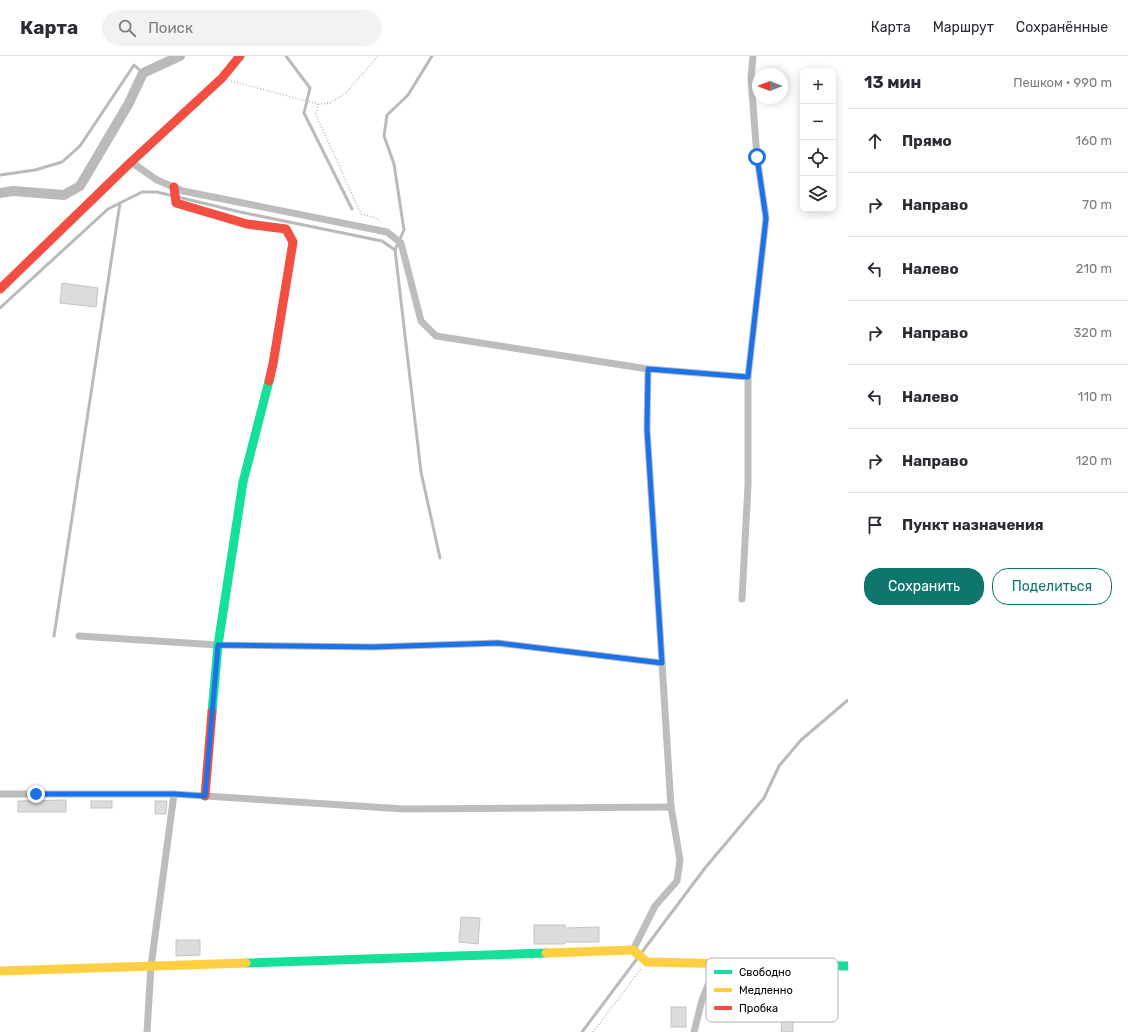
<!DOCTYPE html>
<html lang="ru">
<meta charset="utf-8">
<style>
:root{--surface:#fff;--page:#f2f2f3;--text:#2b2b33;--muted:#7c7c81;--line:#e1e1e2;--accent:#0f766e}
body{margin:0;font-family:Rubik,sans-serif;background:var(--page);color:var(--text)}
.controls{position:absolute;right:12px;top:12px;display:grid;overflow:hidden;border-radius:8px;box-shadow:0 2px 10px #0003}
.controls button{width:36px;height:36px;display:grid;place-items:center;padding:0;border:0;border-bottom:1px solid var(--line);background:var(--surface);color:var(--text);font:20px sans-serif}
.compass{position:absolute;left:752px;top:12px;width:36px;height:36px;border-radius:50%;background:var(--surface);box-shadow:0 2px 10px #0003;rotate:270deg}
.stop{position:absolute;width:12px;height:12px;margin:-9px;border:3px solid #1a73e8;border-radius:50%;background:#fff}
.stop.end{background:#1a73e8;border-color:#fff;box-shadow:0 1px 4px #0008}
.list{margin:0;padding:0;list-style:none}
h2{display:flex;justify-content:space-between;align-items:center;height:52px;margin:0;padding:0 16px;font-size:17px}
h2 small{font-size:13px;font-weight:400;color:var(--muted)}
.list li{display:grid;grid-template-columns:26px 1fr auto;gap:12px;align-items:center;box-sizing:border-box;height:64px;padding:0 16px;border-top:1px solid var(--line)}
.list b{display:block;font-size:15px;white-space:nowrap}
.list em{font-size:13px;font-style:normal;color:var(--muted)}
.actions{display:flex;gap:8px;padding:12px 16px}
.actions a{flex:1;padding:9px 0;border:1px solid var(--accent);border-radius:16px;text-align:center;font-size:14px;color:var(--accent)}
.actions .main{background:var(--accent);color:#fff}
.icon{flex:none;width:22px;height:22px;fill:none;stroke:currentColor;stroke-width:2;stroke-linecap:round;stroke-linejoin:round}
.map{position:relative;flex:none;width:848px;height:976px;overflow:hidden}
header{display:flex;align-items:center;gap:24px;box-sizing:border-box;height:56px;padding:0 20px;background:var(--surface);border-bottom:1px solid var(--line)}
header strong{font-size:19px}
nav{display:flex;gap:22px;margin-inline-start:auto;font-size:14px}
.search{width:280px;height:36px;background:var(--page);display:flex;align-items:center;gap:10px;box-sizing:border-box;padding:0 14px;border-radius:22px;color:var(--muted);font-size:15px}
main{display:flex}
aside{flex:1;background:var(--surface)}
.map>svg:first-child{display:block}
</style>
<header>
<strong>Карта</strong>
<div class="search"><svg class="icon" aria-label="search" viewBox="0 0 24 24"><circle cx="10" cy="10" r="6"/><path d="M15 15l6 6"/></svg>Поиск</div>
<nav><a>Карта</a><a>Маршрут</a><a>Сохранённые</a></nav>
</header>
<main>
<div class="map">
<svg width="848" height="976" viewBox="0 0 848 976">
<rect width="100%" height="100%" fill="#fff"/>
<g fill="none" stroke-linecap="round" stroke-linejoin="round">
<g stroke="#bababa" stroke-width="3">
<polyline points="286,0 310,32 304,57 352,153"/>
<polyline points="432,0 408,39 387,59 384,80 394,108 404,174 395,194 421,416 440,502"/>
<polyline points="0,119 35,114 62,106 80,90 134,9 143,17"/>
<polyline points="0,252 108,153 142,136 157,136 240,156 382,185 395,194"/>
<polyline points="54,580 120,147"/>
<polyline points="582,976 705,812 764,742 779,710 801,684 848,644"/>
</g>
<polyline stroke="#bababa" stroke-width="10" points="0,137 13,135 64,139 80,130 129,47 143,17 180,0"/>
</g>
<g fill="#dcdcdc" stroke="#c4c4c4">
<polygon points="62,227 98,232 96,251 60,247"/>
<polygon points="66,744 66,756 18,756 18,745"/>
<rect x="91" y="745" width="21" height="7"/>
<polygon points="155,745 167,745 166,758 155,758"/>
<polygon points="461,861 480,862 478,888 459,886"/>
<polygon points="534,869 565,869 565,872 599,871 599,886 565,886 565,888 534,888"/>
<polygon points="176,884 200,884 200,899 176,900"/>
<rect x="671" y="951" width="15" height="20"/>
<polygon points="782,962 793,963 793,976 781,976"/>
</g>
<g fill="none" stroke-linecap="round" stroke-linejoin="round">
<g stroke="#b8b8b8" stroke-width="1.5" stroke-dasharray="1 2" stroke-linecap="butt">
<polyline points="231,25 318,48 330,47 346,37 378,0"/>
<polyline points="318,48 316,59 361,158 377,162 380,166"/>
<polyline points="593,976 641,913"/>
</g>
<g stroke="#bdbdbd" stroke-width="7">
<polyline points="131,106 157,124 183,135 387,176 401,187 421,265 436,280 648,313 748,321"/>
<polyline points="742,543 748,429 748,321 766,162 757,101 751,23 753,0"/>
<polyline points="79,580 218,589 372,591 498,587 662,607"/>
<polyline points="0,738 174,738 404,753 671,751"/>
<polyline points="633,894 655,850 677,825 680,804 671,751 662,607 647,373 648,313"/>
<polyline points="147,976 151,910 174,738"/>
<polyline points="694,976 702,944 717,907"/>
</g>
<g stroke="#16e098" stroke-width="9">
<polyline points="212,656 218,589 243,426 269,325"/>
<polyline points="246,907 546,897"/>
<polyline points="738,908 848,910"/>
</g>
<g stroke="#ffcf43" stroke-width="9">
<polyline points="546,897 633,894 647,906 738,908"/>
<polyline points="0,915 246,907"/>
</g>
<g stroke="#f24e42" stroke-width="9">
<polyline points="174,131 176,147 247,168 286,173 293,186 273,308 269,325"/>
<polyline points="0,233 131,106 222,22 240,0"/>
<polyline points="205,740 212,656"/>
</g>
</g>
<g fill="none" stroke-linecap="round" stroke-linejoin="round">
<polyline stroke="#1a73e8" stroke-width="5" points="36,738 174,738 205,740 218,589 372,591 498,587 662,607 647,373 648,313 748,321 766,162 757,101"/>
</g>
<rect x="706" y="902" width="132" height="64" rx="6" fill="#fff" stroke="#b2b2b2" stroke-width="1"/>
<rect x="714" y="914" width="18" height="4" fill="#16e098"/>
<rect x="714" y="932" width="18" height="4" fill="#ffcf43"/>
<rect x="714" y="950" width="18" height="4" fill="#f24e42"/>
<g font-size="11" fill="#000">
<text x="739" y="920">Свободно</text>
<text x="739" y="938">Медленно</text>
<text x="739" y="956">Пробка</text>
</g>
</svg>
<div class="controls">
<button>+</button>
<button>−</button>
<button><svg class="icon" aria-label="locate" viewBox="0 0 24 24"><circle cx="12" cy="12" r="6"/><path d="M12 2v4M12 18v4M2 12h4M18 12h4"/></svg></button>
<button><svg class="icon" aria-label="layers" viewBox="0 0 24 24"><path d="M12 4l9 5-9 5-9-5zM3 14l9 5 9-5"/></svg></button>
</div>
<svg class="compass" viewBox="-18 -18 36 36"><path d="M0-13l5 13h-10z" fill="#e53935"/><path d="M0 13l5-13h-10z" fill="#7c7c81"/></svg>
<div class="stop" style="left:757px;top:101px"></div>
<div class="stop end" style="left:36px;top:738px"></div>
</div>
<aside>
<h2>13 мин<small>Пешком · 990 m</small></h2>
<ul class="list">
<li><svg class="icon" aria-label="ahead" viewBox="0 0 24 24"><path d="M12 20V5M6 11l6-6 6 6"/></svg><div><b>Прямо</b></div><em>160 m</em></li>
<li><svg class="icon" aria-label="right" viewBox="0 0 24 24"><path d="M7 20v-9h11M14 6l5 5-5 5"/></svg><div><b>Направо</b></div><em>70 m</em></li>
<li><svg class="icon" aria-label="left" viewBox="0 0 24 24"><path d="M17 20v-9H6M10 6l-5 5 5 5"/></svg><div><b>Налево</b></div><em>210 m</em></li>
<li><svg class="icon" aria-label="right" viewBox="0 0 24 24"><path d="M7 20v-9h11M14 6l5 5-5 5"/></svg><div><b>Направо</b></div><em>320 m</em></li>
<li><svg class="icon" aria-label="left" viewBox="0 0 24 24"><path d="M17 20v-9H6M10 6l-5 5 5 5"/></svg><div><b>Налево</b></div><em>110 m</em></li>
<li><svg class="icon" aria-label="right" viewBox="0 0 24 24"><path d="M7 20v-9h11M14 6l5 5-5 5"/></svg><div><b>Направо</b></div><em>120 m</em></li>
<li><svg class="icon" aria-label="arrive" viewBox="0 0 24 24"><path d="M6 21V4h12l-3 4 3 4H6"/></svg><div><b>Пункт назначения</b></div></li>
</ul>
<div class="actions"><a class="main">Сохранить</a><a>Поделиться</a></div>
</aside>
</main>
